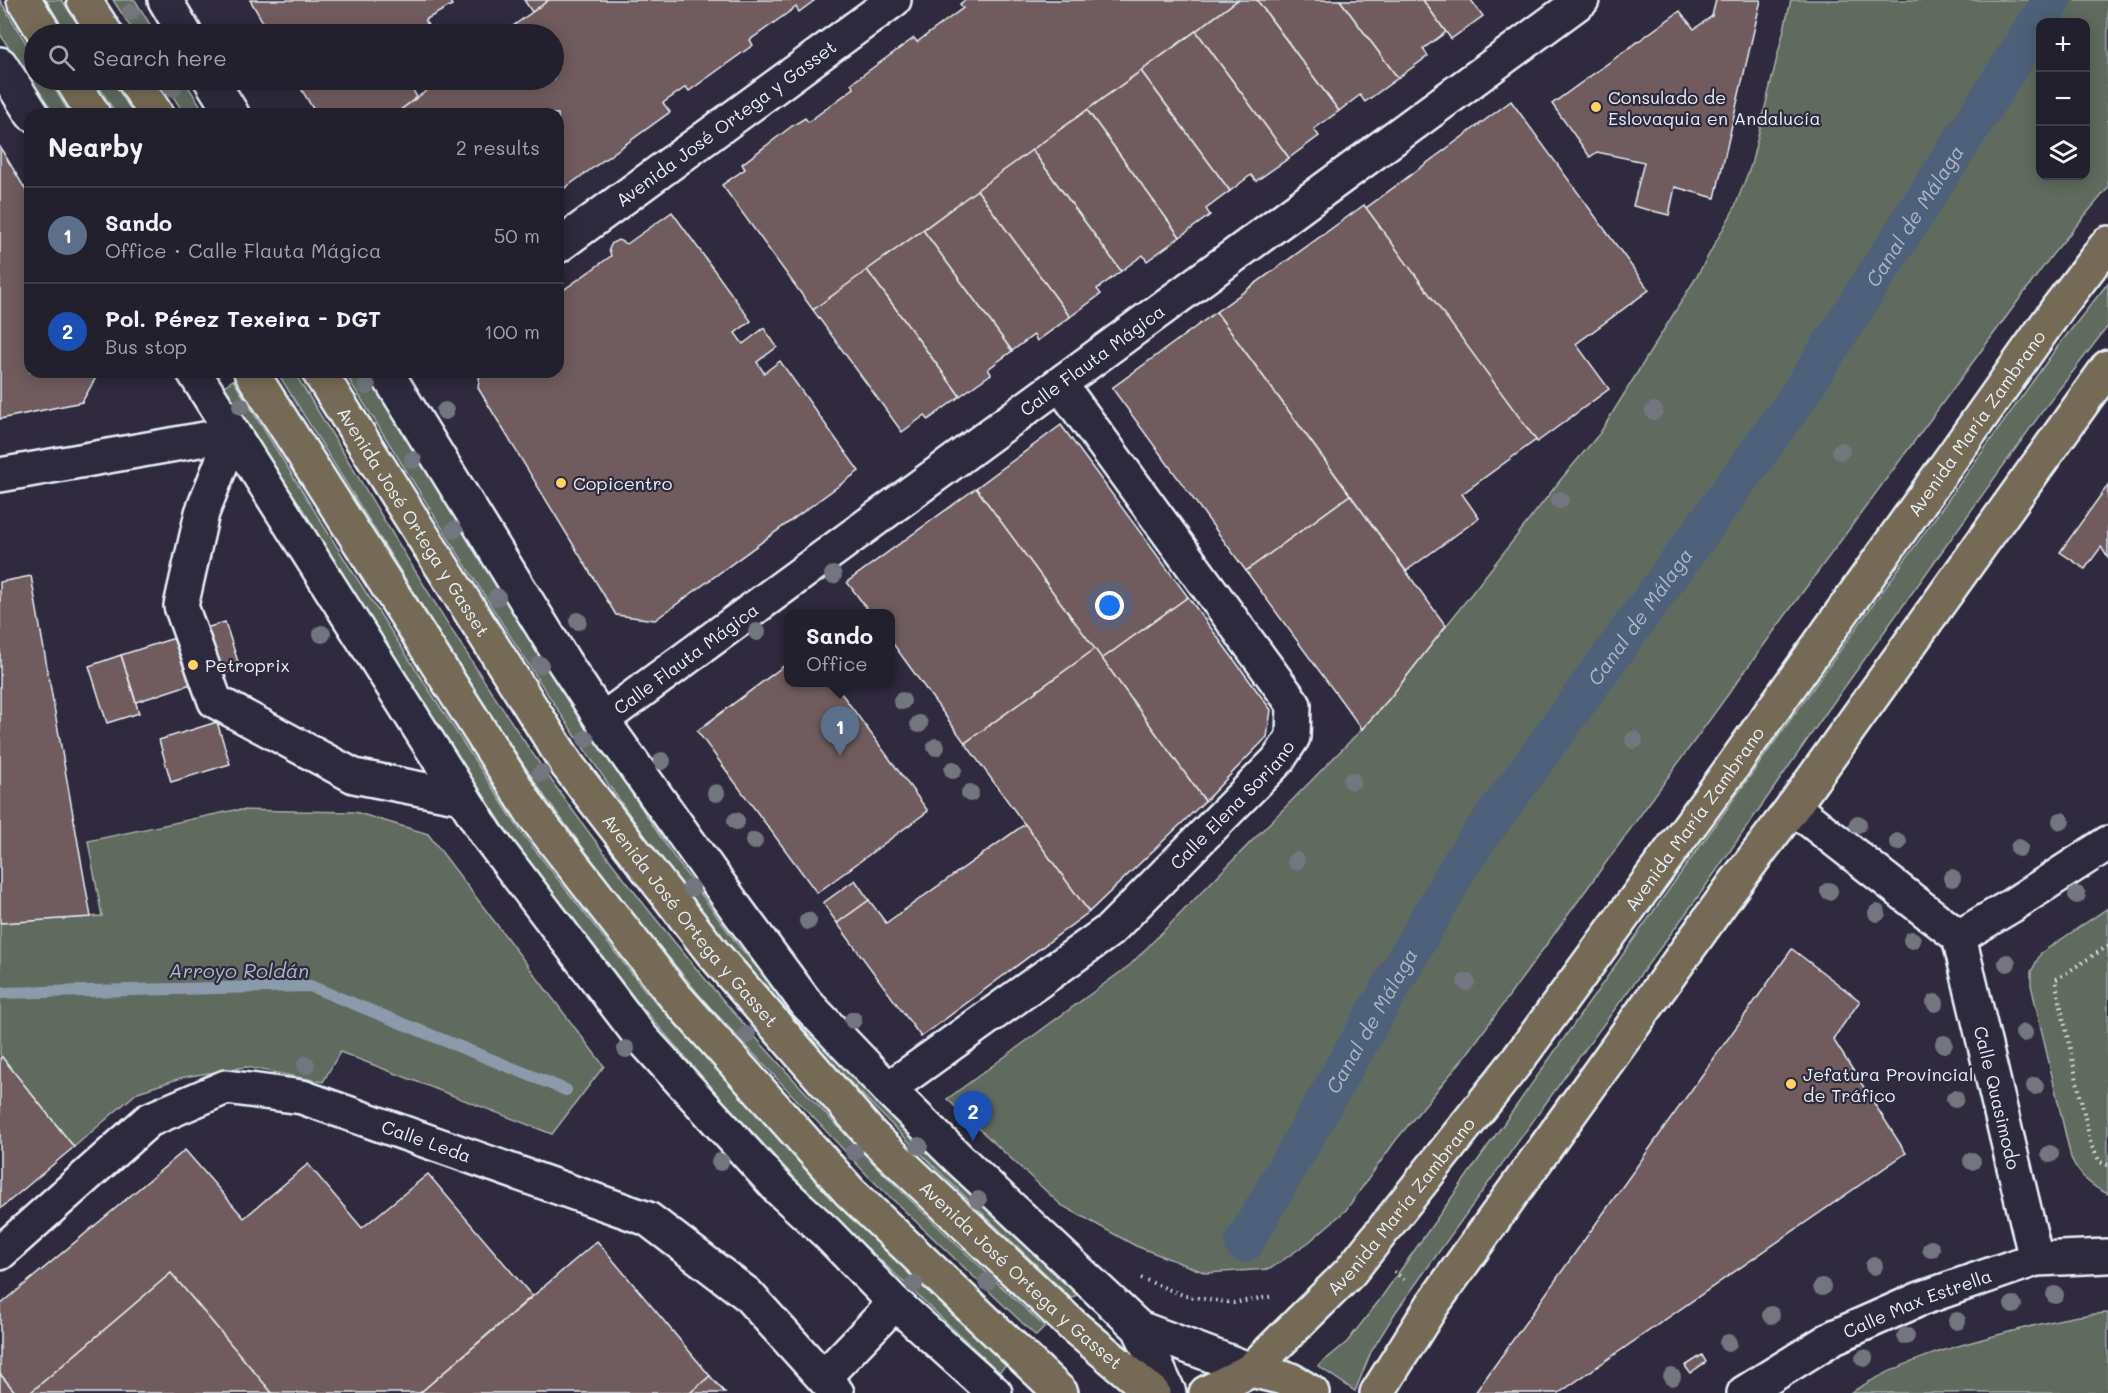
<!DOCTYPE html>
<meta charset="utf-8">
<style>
:root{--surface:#23202e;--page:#2f2d3a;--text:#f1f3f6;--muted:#a3a3aa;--line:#403e4a;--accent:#bca0f2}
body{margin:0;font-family:Mali,sans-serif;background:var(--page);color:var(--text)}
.controls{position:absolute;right:18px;top:18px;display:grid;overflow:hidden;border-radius:12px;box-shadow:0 3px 15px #0003}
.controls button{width:54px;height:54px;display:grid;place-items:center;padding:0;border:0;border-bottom:2px solid var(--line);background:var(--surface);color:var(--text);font:30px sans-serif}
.you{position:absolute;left:1110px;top:606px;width:21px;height:21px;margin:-15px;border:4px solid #fff;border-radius:50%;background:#1a73e8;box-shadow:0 0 0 9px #1a73e833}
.badge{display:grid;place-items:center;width:39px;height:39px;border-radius:50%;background:var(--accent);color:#fff;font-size:20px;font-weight:700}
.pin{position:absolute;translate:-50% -50px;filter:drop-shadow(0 2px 3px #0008)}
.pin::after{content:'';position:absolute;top:32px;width:21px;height:18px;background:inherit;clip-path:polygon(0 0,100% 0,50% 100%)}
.popup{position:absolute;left:784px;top:609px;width:111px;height:78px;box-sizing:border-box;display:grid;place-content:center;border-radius:12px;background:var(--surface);filter:drop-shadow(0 2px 4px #0005);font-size:20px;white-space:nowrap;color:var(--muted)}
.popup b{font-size:22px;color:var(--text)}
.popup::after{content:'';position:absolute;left:50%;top:100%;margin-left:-12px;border:12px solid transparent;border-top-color:var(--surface)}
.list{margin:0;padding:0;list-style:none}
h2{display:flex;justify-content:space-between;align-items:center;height:78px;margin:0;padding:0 24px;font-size:26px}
h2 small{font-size:20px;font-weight:400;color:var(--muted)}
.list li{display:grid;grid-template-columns:39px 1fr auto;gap:18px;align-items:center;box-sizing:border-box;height:96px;padding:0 24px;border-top:2px solid var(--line)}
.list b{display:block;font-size:22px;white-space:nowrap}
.list p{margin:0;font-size:20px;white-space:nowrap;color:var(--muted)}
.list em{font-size:20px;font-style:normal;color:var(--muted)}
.icon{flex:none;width:33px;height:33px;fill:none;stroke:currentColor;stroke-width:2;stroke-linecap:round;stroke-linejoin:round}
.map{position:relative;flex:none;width:2108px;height:1393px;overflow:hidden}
.search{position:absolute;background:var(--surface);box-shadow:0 3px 15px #0003;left:24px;top:24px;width:540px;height:66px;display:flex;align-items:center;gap:15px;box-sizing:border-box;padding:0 21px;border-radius:33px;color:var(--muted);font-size:22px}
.panel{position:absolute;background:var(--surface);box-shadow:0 3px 15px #0003;left:24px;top:108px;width:540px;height:270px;border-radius:18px}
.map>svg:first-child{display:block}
</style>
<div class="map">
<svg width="2108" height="1393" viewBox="0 0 2108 1393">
<rect width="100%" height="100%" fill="#2f2a3d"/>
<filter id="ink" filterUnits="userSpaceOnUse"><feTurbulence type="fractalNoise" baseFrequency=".0167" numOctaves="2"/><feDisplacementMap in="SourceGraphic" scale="12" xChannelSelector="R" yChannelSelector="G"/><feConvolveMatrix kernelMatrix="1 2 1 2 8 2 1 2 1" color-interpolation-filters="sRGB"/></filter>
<g filter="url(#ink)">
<g fill="#606b5f" stroke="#a4aeac" stroke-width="1.5" fill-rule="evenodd">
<polygon points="0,0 34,56 34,80 49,80 70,114 50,114 0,34"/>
<polygon points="46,0 62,0 84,34 67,34"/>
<polygon points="113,0 135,0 156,34 135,34"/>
<path d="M1791,0H2108V188L2052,255L1785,616L1467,1054L1396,1140L1346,1210L1309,1242L1270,1269L1206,1273L1136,1246L1061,1205L947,1099L1130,965L1362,729L1389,699L1562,478L1600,433L1697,276L1734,209L1751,165ZM2040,22H2086V176H2040Z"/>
<polygon points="95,80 112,80 134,114 116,114"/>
<polygon points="163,80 184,80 206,114 184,114"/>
<polygon points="2108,283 2108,326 2044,409 1826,713 1698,897 1566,1075 1395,1313 1371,1352 1355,1391 1318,1366 1347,1342 1378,1302 1655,909 2058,346"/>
<path d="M277,372H294C380,511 461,653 556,787C653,923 763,1052 880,1170C934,1224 989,1275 1045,1327L1036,1336L869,1177L707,1004L632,913L545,797L470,683Z"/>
<path d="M344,372H367L590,731L674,857L738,945L809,1028L1079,1292L1072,1299C955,1187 835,1076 732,950C585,769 469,568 344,372Z"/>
<polygon points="233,380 347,563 521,832 644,989 819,1183 1008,1364 999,1372 809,1193 715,1092 636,1000 510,836 335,570 221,388"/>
<polygon points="235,810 355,812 428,834 604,1066 552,1134 340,1052 323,1082 246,1067 184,1077 138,1092 74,1147 0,1055 0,923 102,916 88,841"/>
<path d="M2108,908V1194C2090,1186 2080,1176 2071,1158L2031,985V972L2041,953Z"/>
<path d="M2108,1313V1393H1850C1901,1361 1951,1347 2009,1332C2044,1323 2072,1315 2108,1313Z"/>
</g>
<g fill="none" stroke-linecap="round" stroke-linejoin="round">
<polyline stroke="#8c9bac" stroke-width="12" points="0,993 310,986 566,1090"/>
<path stroke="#4f617a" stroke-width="39" id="s1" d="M1244,1243L1463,860L1794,403L2052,0"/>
</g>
<g fill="#705c5e" stroke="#e8f1f8" stroke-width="1.5">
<polygon points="250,0 449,0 452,5 425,20 431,31 425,34 270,34"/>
<polygon points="524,0 549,0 532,12"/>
<polygon points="549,0 815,0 799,12 796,7 750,40 753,45 689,91 686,87 663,103 670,112 558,193 558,114 395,114 441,80 554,80 554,34 502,34"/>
<polygon points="965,0 1238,0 813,310 722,185 745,169 742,164 792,126 805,118 808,122 854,88 851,84 864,74 914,38 917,42 963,8 960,4"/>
<polygon points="1238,0 1257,0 1339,111 1314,129 1319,136 1289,158 1196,31"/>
<polygon points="1257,0 1340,0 1398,78 1365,102 1360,95 1339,111"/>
<polygon points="1340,0 1423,0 1446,32 1423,49 1428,56 1398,78"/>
<polygon points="1423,0 1471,0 1483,16 1451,39"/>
<polygon points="1716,0 1761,0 1715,198 1675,187 1669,215 1633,206 1644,162 1597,152 1590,157 1552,104 1680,11 1694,29 1712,16"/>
<polygon points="1196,31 1289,158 1256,181 1251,175 1230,191 1141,71"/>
<polygon points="1141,71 1230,191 1206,209 1210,215 1180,237 1087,110"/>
<polygon points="296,80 407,80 417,97 395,114 316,114"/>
<polygon points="1511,101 1649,290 1576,344 1609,389 1537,442 1366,208"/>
<polygon points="1087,110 1180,237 1147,261 1143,255 1121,271 1032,150"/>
<polygon points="0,147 30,197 30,372 99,372 82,402 0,419"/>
<polygon points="1032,150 1121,271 1097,289 1101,294 1070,317 977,190"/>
<polygon points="977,190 1070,317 1037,341 1034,335 1012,351 923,230"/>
<polygon points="1364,205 1536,440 1462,494 1479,518 1406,571 1216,312"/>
<polygon points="672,212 751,321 735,333 743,344 764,328 777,347 757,362 764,373 780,361 859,471 655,620 616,615 478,388 480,372 558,372 558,294 611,256 609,249 612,243 618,240 627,244"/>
<polygon points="923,230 1012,351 988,369 991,374 960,396 867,270"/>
<polygon points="867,270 960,396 928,420 925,415 902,432 813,310"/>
<polygon points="1216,312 1350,495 1246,571 1112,388"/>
<polygon points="1061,425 1188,597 1102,659 976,488"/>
<polygon points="2108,485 2108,558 2101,547 2085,569 2060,552"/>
<polygon points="976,488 1095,649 965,743 891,641 891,614 871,614 847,582"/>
<polygon points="1350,495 1446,626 1389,699 1362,729 1246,571"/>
<polygon points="31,576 91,917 0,923 0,582"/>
<polygon points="1188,597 1271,710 1267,737 1205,801 1102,659"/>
<polygon points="225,622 240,668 136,702 121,655"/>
<polygon points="1095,649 1205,801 1089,912 965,743"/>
<polygon points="121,655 139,713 107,723 89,666"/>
<polygon points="789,662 789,682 833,682 928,811 817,893 697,731"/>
<polygon points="217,722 230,764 171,782 159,740"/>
<polygon points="1025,824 1089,912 921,1037 837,923 869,900 886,923"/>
<polygon points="855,880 869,900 837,923 823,903"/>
<polygon points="1792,949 1860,1001 1833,1039 1906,1153 1559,1393 1475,1393"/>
<polygon points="2,1057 74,1147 0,1209 0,1058"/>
<polygon points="185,1150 244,1218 308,1164 362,1228 428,1174 532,1296 420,1393 272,1393 171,1273 30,1393 16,1393 0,1374 0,1305"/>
<polygon points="597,1241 710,1376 690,1393 420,1393"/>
<polygon points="171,1273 272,1393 30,1393"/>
<polygon points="1702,1355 1706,1362 1690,1373 1685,1366"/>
<polygon points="0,1374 16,1393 0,1393"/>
<polygon points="710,1376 725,1393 690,1393"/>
</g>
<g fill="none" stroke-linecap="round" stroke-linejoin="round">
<defs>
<g id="minor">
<polyline points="165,0 185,34"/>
<polyline points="0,64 32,114"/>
<polyline points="211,80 232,114"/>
<path id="s2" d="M558,246L894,0"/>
<polyline points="194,372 487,835 640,1036 780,1190 827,1233 895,1303 995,1393"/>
<polyline points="386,372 564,662 602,720 738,911 806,1003 888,1089 959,1159 1139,1328 1169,1393"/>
<polyline points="233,434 202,513 181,606 215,701 354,776 462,797"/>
<polyline points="0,475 233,434"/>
<path id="s3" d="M602,720L1582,0"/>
<path id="s4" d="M1793,807L1959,937L2036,1259"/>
<polyline points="1959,937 2011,906 2108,843"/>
<path id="s5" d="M888,1089L1110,930L1278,760L1293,737L1294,705L1060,384"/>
<path id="s6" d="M0,1253L149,1120L226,1087L302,1097L648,1219L747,1294L837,1393"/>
<polyline points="1139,1328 1251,1370"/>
<polyline points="824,1377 895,1303"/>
<path id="s7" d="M1744,1393L1834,1337L1920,1299L2036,1259L2108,1256"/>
</g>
<g id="major">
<polyline points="24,0 45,34"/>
<polyline points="84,0 106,34"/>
<polyline points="72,80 93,114"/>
<polyline points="134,80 156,114"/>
<polyline points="251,372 533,814 674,995 850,1192 1061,1393"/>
<path id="s8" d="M319,372L568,766L711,951L872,1136L1071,1324L1153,1393"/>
<polyline points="1251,1370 1291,1380 1312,1393"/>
<path id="s9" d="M1206,1393L1251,1370L1350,1272L1517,1061L1728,773L2058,308L2108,243"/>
<polyline points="1377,1393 1433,1304 1733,886 1793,807 2108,367"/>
</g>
</defs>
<use href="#minor" stroke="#e8f1f8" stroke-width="38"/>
<use href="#major" stroke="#e8f1f8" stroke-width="38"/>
<g stroke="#e8f1f8" stroke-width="4" stroke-dasharray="1.5 4.5" stroke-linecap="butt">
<polyline points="2108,946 2055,980 2091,1145 2100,1162 2108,1165"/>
<polyline points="1394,1271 1406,1282"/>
<polyline points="1141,1278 1185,1296 1233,1303 1274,1296"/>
</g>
<use href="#minor" stroke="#2f2a3d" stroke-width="33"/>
<use href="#major" stroke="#746b55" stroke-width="33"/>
</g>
<g fill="#73767e">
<circle cx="131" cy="12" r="9"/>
<circle cx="173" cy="89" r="9"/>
<circle cx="367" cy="386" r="9"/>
<circle cx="241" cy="406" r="9"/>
<circle cx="445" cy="411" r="9"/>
<circle cx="1654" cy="411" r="9"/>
<circle cx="1841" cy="451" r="9"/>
<circle cx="413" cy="460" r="9"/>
<circle cx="1560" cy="500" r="9"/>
<circle cx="454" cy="530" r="9"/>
<circle cx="833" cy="575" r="9"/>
<circle cx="497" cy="597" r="9"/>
<circle cx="578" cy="621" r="9"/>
<circle cx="757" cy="632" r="9"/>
<circle cx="322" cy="634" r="9"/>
<circle cx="540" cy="665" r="9"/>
<circle cx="902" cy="701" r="9"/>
<circle cx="919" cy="724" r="9"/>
<circle cx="586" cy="739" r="9"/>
<circle cx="1634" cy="740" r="9"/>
<circle cx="936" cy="747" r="9"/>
<circle cx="662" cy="761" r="9"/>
<circle cx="953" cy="770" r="9"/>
<circle cx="541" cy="773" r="9"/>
<circle cx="1352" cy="781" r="9"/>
<circle cx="716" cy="793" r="9"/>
<circle cx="970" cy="793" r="9"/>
<circle cx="736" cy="821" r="9"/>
<circle cx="2061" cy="821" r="9"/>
<circle cx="1858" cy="824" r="9"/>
<circle cx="754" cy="841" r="9"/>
<circle cx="1898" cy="842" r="9"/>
<circle cx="2019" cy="848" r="9"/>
<circle cx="1296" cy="861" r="9"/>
<circle cx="1952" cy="878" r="9"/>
<circle cx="691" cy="888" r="9"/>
<circle cx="1829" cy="891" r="9"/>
<circle cx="2077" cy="895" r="9"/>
<circle cx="1877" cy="913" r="9"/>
<circle cx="808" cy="921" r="9"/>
<circle cx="1912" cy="940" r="9"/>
<circle cx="2007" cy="963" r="9"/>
<circle cx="1466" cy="982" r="9"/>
<circle cx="1935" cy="1003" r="9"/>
<circle cx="853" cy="1020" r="9"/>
<circle cx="2024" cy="1033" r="9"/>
<circle cx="747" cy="1035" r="9"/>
<circle cx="1944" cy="1044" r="9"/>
<circle cx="626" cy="1049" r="9"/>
<circle cx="306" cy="1065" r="9"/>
<circle cx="2035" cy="1086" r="9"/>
<circle cx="1955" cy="1099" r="9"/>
<circle cx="919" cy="1146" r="9"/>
<circle cx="854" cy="1152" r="9"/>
<circle cx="2050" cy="1154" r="9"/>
<circle cx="1972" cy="1161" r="9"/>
<circle cx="720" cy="1162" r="9"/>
<circle cx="978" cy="1200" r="9"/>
<circle cx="1931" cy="1249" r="9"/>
<circle cx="1874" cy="1266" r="9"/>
<circle cx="987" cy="1282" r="9"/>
<circle cx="914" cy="1284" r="9"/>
<circle cx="1822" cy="1287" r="9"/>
<circle cx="2055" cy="1295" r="9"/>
<circle cx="2013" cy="1305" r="9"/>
<circle cx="1771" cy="1315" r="9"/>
<circle cx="1957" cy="1321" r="9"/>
<circle cx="1906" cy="1336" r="9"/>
<circle cx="1728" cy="1343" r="9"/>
<circle cx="1864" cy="1358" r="9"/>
<circle cx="1672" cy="1377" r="9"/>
</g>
</g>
<g fill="#ffd166" stroke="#2f2a3d" stroke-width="2">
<circle cx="1596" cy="107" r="6"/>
<circle cx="561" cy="483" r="6"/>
<circle cx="193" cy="665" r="6"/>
<circle cx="1791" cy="1084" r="6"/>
</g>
<g text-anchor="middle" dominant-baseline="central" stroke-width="4.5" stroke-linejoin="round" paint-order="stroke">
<g font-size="18" fill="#e8f1f8" stroke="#2f2a3d" text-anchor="start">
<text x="1608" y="97">Consulado de<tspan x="1608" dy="21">Eslovaquia en Andalucía</tspan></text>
<text x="573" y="483">Copicentro</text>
<text x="205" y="665">Petroprix</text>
<text x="1803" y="1074">Jefatura Provincial<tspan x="1803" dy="21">de Tráfico</tspan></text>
</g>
<g font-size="18" fill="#e8f1f8" stroke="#2f2a3d">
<text stroke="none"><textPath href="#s2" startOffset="208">Avenida José Ortega y Gasset</textPath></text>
<text stroke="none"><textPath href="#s3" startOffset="608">Calle Flauta Mágica</textPath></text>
<text stroke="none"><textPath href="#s9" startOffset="1245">Avenida María Zambrano</textPath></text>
<text stroke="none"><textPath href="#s8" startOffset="177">Avenida José Ortega y Gasset</textPath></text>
<text stroke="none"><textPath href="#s3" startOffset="104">Calle Flauta Mágica</textPath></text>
<text stroke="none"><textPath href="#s5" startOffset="448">Calle Elena Soriano</textPath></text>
<text stroke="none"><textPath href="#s9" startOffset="759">Avenida María Zambrano</textPath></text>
<text stroke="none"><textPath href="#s8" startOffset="663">Avenida José Ortega y Gasset</textPath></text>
<text stroke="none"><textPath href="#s4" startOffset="376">Calle Quasimodo</textPath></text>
<text stroke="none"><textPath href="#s6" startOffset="492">Calle Leda</textPath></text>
<text stroke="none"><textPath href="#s9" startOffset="273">Avenida María Zambrano</textPath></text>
<text stroke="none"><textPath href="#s8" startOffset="1149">Avenida José Ortega y Gasset</textPath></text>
<text stroke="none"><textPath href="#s7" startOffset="196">Calle Max Estrella</textPath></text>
</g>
<g font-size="20" font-style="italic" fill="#abb7c6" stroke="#2f2a3d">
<text stroke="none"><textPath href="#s1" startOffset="1228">Canal de Málaga</textPath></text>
<text stroke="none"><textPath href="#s1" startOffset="742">Canal de Málaga</textPath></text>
<text x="239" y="970">Arroyo Roldán</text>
<text stroke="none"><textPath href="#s1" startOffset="256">Canal de Málaga</textPath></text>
</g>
</g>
</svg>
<div class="controls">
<button>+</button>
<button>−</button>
<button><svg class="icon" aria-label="layers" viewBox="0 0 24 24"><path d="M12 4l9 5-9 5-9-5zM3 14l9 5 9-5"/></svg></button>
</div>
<div class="you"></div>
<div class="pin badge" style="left:840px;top:756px;background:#5c6f8a">1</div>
<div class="popup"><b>Sando</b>Office</div>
<div class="pin badge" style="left:973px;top:1141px;background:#1a4fb4">2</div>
<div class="search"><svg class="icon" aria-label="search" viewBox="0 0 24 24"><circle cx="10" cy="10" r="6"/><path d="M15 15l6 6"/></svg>Search here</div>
<section class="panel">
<h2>Nearby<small>2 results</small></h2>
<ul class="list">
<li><span class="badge" style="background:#5c6f8a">1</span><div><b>Sando</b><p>Office · Calle Flauta Mágica</p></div><em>50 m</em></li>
<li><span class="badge" style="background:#1a4fb4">2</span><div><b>Pol. Pérez Texeira - DGT</b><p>Bus stop</p></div><em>100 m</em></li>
</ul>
</section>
</div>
